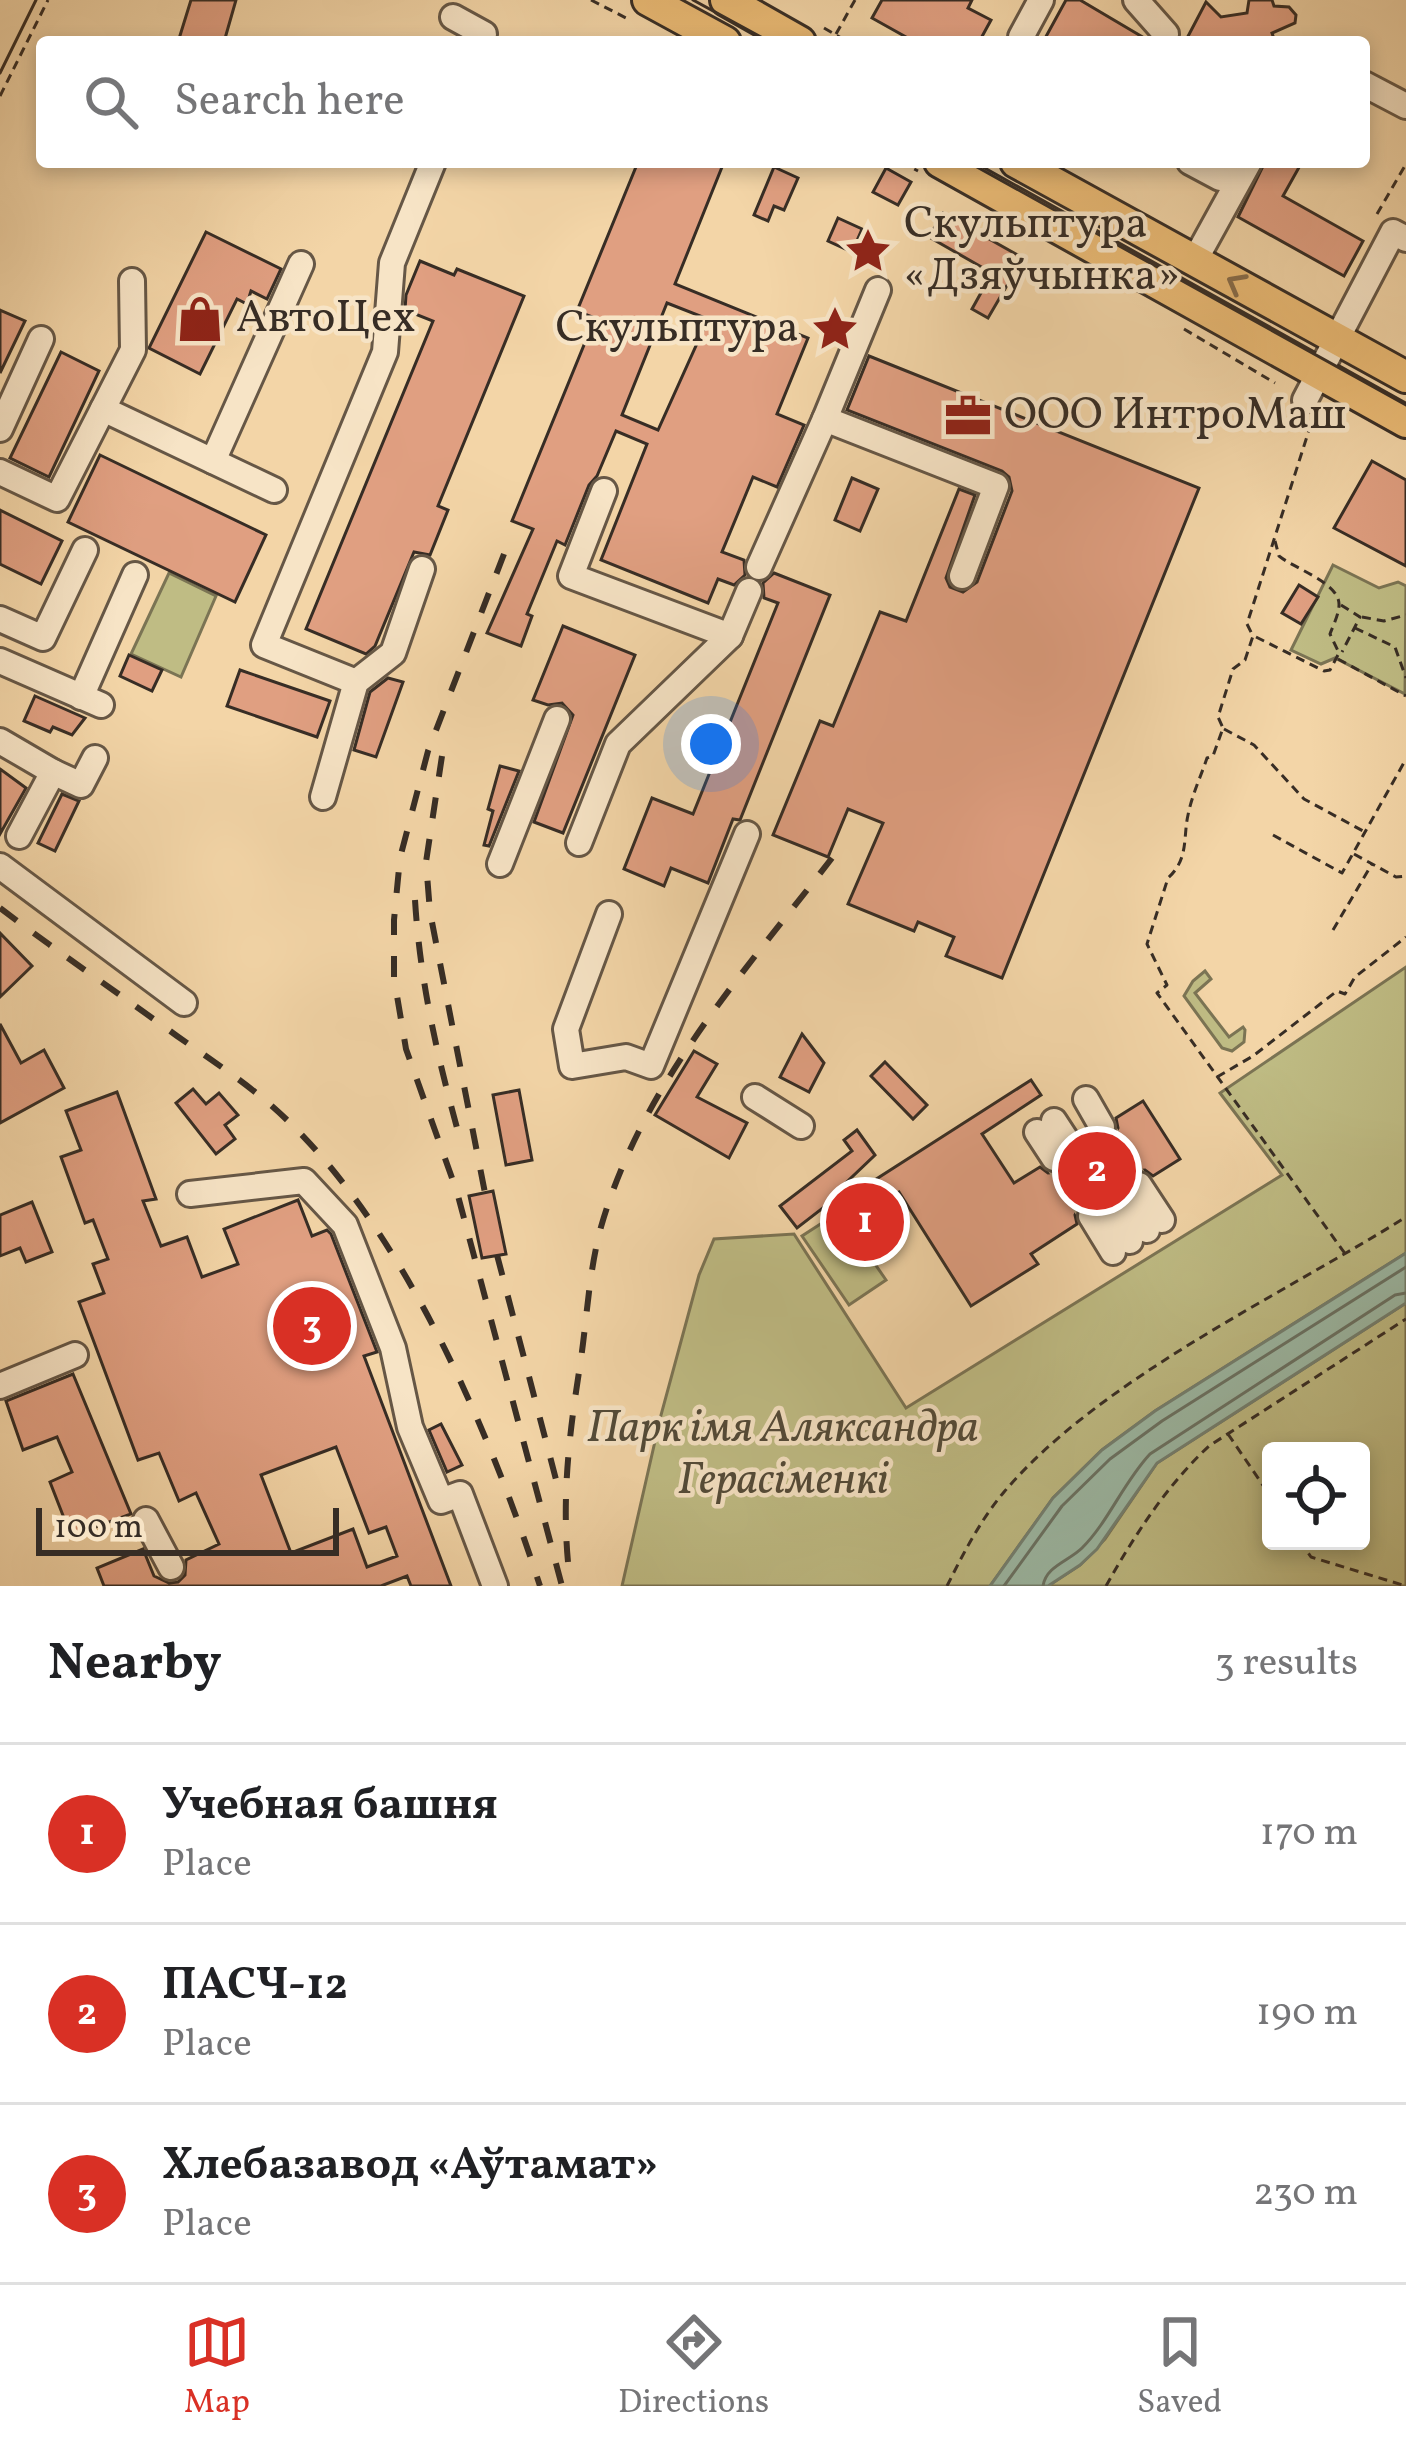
<!DOCTYPE html>
<meta charset="utf-8">
<style>
:root{--surface:#fff;--page:#f2f2f2;--text:#202124;--muted:#757577;--line:#e0e0e0;--accent:#d93025}
body{margin:0;font-family:Vollkorn,serif;background:var(--page);color:var(--text)}
.controls{position:absolute;right:36px;bottom:36px;display:grid;overflow:hidden;border-radius:12px;box-shadow:0 6px 18px #0003}
.controls button{width:108px;height:108px;display:grid;place-items:center;padding:0;border:0;border-bottom:3px solid var(--line);background:var(--surface);color:var(--text);font:60px sans-serif}
.scale{position:absolute;left:36px;bottom:30px;width:303px;box-sizing:border-box;padding-left:12px;border:6px solid #372d25;border-top:0;font-size:33px;line-height:42px;white-space:nowrap;color:#372d25;-webkit-text-stroke:9px #f7e4c6;paint-order:stroke}
.you{position:absolute;left:711px;top:744px;width:42px;height:42px;margin:-30px;border:9px solid #fff;border-radius:50%;background:#1a73e8;box-shadow:0 0 0 18px #1a73e833}
.badge{display:grid;place-items:center;width:78px;height:78px;border-radius:50%;background:var(--accent);color:#fff;font-size:39px;font-weight:700}
.pin{position:absolute;translate:-50% -50%;border:6px solid #fff;box-shadow:0 3px 12px #0006}
.list{margin:0;padding:0;list-style:none}
h2{display:flex;justify-content:space-between;align-items:center;height:156px;margin:0;padding:0 48px;font-size:51px}
h2 small{font-size:39px;font-weight:400;color:var(--muted)}
.list li{display:grid;grid-template-columns:78px 1fr auto;gap:36px;align-items:center;box-sizing:border-box;height:180px;padding:0 48px;border-top:3px solid var(--line)}
.list b{display:block;font-size:45px;white-space:nowrap}
.list p{margin:0;font-size:39px;white-space:nowrap;color:var(--muted)}
.list em{font-size:39px;font-style:normal;color:var(--muted)}
.icon{flex:none;width:66px;height:66px;fill:none;stroke:currentColor;stroke-width:2;stroke-linecap:round;stroke-linejoin:round}
.map{position:relative;flex:none;width:1406px;height:1586px;overflow:hidden}
.search{position:absolute;background:var(--surface);box-shadow:0 6px 18px #0003;left:36px;right:36px;top:36px;height:132px;display:flex;align-items:center;gap:30px;box-sizing:border-box;padding:0 42px;border-radius:12px;color:var(--muted);font-size:45px}
.sheet{height:696px;background:var(--surface)}
nav{display:flex;justify-content:space-around;align-items:center;box-sizing:border-box;height:168px;border-top:3px solid var(--line);background:var(--surface);font-size:33px;color:var(--muted)}
nav a{display:grid;justify-items:center;gap:6px}
nav .on{color:var(--accent)}
.map>svg:first-child{display:block}
</style>
<div class="map">
<svg width="1406" height="1586" viewBox="0 0 1406 1586">
<rect width="100%" height="100%" fill="#f3d5a7"/>
<filter id="stains"><feTurbulence type="fractalNoise" baseFrequency=".00167" numOctaves="4"/><feColorMatrix values="0 0 0 0 .2 0 0 0 0 .09 0 0 0 0 .02 0 0 0 .5 -.17"/></filter>
<radialGradient id="worn" r=".72"><stop offset=".6" stop-color="#630" stop-opacity="0"/><stop offset="1" stop-color="#630" stop-opacity=".3"/></radialGradient>
<g fill="#bfbc84" stroke="#7b7454" stroke-width="3" fill-rule="evenodd">
<polygon points="1333,565 1379,588 1398,582 1406,586 1405,694 1335,658 1321,664 1291,650"/>
<polygon points="169,573 216,596 181,677 131,654"/>
<polygon points="1406,967 1406,1253 1155,1411 1102,1450 1053,1498 990,1586 622,1586 661,1415 699,1275 714,1239 794,1234 906,1408 1282,1175 1220,1093"/>
<polygon points="1205,971 1211,979 1195,993 1229,1037 1243,1027 1245,1030 1244,1042 1232,1051 1222,1048 1184,996 1193,981"/>
<polygon points="839,1212 886,1280 849,1305 802,1236"/>
<path d="M1406,1303V1586H1048L1080,1565L1105,1539L1157,1463ZM1271,1451H1361V1541H1271Z"/>
</g>
<polygon fill="#9cb9a5" stroke="#748172" stroke-width="3" points="1406,1253 1406,1303 1157,1463 1097,1549 1080,1565 1048,1586 990,1586 1053,1498 1102,1450 1155,1411"/>
<g fill="none" stroke-linecap="round" stroke-linejoin="round">
<g stroke="#6a7365" stroke-width="3">
<polyline points="1004,1586 1062,1506 1110,1459 1162,1421 1406,1267"/>
<path d="M1043,1586C1046,1566 1069,1561 1082,1548C1109,1521 1123,1483 1150,1454L1395,1295L1406,1293"/>
</g>
</g>
<g fill="#e09f81" stroke="#372d25" stroke-width="3" fill-rule="evenodd">
<polygon points="191,0 236,0 224,42 178,42"/>
<polygon points="882,0 972,0 968,8 991,20 979,42 915,42 872,18"/>
<polygon points="1066,0 1080,0 1151,42 1043,42"/>
<polygon points="1249,0 1272,0 1274,6 1289,7 1296,15 1295,23 1272,33 1275,42 1185,42 1206,2 1221,17 1247,13"/>
<path d="M638,162H724L675,284L808,338L777,414L804,425L777,487L753,477L722,552L744,560L745,575L734,585L718,579L708,603L601,560L647,444L616,431L597,476L589,485L565,545L557,541L527,614L532,616L521,646L487,633L533,529L512,521L595,318L577,311ZM667,303L708,319L658,430L622,415Z"/>
<polygon points="1265,162 1302,162 1283,196 1363,241 1344,276 1238,217"/>
<polygon points="774,167 798,178 784,210 774,206 768,221 754,215"/>
<polygon points="886,168 911,182 898,205 873,192"/>
<polygon points="943,213 1023,258 988,318 972,309 992,273 929,237"/>
<polygon points="838,218 862,229 852,252 828,241"/>
<polygon points="206,232 281,269 267,299 251,291 247,304 237,299 200,374 149,348"/>
<polygon points="420,261 454,275 457,269 524,296 438,506 448,510 430,555 414,552 375,646 366,654 306,629 433,321 405,310 406,295"/>
<polygon points="0,310 25,321 0,373"/>
<polygon points="61,352 99,371 49,477 10,458"/>
<polygon points="869,356 1199,488 1002,978 946,956 954,937 918,922 914,931 848,904 883,823 848,809 828,857 773,835 820,721 833,726 880,612 906,621 959,489 975,495 946,578 950,587 963,592 977,582 1012,491 1009,477 1002,471 847,410"/>
<polygon points="100,455 266,535 235,602 68,522"/>
<polygon points="1372,461 1406,480 1406,566 1334,528"/>
<polygon points="852,478 878,489 860,531 835,520"/>
<polygon points="0,510 62,541 41,584 0,564"/>
<polygon points="774,573 830,595 740,820 733,819 708,883 671,868 664,886 624,869 652,798 693,814 778,603 764,598 763,583"/>
<polygon points="1299,585 1318,597 1301,624 1282,613"/>
<polygon points="563,626 635,655 563,833 534,822 573,715 562,703 548,705 533,700"/>
<polygon points="129,655 162,670 152,691 120,676"/>
<polygon points="240,670 330,701 317,737 227,706"/>
<polygon points="388,678 403,682 376,757 354,750 370,692"/>
<polygon points="35,696 85,718 72,735 53,727 50,732 24,721"/>
<polygon points="500,766 519,771 489,846 484,845 493,811 488,809"/>
<polygon points="0,769 26,788 0,834"/>
<polygon points="62,794 79,801 55,851 38,843"/>
<polygon points="0,933 32,966 0,997"/>
<polygon points="0,1024 21,1063 44,1050 64,1088 0,1123"/>
<polygon points="802,1034 824,1063 809,1092 780,1077"/>
<polygon points="694,1051 717,1064 697,1097 747,1123 729,1158 655,1115"/>
<polygon points="885,1062 927,1105 913,1119 871,1076"/>
<polygon points="1031,1080 1041,1095 982,1134 1014,1183 1040,1167 1048,1173 1062,1172 1069,1163 1085,1155 1085,1138 1088,1136 1101,1143 1111,1141 1118,1128 1116,1118 1143,1101 1180,1159 1153,1176 1145,1170 1131,1171 1108,1190 1081,1203 1075,1215 1077,1224 1031,1254 1038,1264 971,1306 899,1192 868,1211 876,1224 863,1233 842,1201"/>
<polygon points="193,1089 206,1104 219,1093 238,1115 225,1125 235,1139 216,1154 176,1103"/>
<polygon points="519,1090 532,1160 506,1165 493,1095"/>
<path d="M117,1092L156,1199L143,1201L161,1246L187,1237L202,1277L238,1264L224,1229L298,1200L312,1236L327,1230L331,1234L377,1352L364,1356L451,1586H411L407,1576L381,1586H104L97,1568L143,1549L154,1576L169,1583L178,1582L185,1575L186,1560L219,1544L196,1493L179,1501L159,1453L138,1460L79,1302L104,1293L93,1264L108,1259L93,1220L85,1223L61,1157L81,1150L66,1111ZM336,1447L369,1533L386,1527L397,1556L367,1567L353,1529L291,1553L261,1475Z"/>
<polygon points="857,1130 875,1155 830,1198 832,1201 797,1228 780,1206 852,1151 844,1140"/>
<polygon points="493,1191 506,1254 482,1258 469,1196"/>
<polygon points="32,1202 52,1252 26,1262 20,1248 0,1256 0,1215"/>
<polygon points="73,1374 131,1514 71,1536 50,1482 72,1472 57,1437 23,1450 6,1401"/>
<polygon points="441,1424 462,1465 447,1472 429,1430"/>
</g>
<g fill="none" stroke-linecap="round" stroke-linejoin="round">
<g stroke="#cdb38d" stroke-width="24" stroke-dasharray="24 12" stroke-linecap="butt">
<polyline points="1102,1127 1139,1185"/>
<polyline points="1085,1138 1123,1195"/>
<polyline points="1071,1147 1107,1206"/>
<polyline points="1054,1158 1091,1216"/>
</g>
<defs>
<g id="minor">
<polyline points="1136,0 1166,34"/>
<polyline points="453,17 484,34 480,42"/>
<polyline points="1021,37 1041,0"/>
<polyline points="1364,84 1406,106"/>
<polyline points="1190,162 1220,178 1228,162"/>
<polyline points="1195,260 1249,162"/>
<polyline points="878,290 825,419 996,486 962,576"/>
<polyline points="1305,400 1393,232 1406,239"/>
<polyline points="103,409 274,490"/>
<polyline points="0,429 41,339"/>
<polyline points="213,461 301,264"/>
<polyline points="0,472 57,499 133,350 132,281"/>
<polyline points="604,491 571,576 730,636 749,591"/>
<polyline points="759,567 825,419"/>
<polyline points="0,619 43,638 85,550"/>
<polyline points="0,661 101,705"/>
<polyline points="356,682 264,645 385,352 392,263 433,162"/>
<polyline points="81,697 135,575"/>
<polyline points="0,741 53,772 19,836"/>
<polyline points="53,772 81,785 95,758"/>
<polyline points="323,797 356,682 393,653 422,569"/>
<polyline points="579,843 618,744 730,636"/>
<polyline points="500,864 557,719"/>
<polyline points="0,866 184,1003"/>
<polyline points="609,914 566,1029 572,1066 626,1057 651,1066 747,834"/>
<polyline points="755,1097 801,1126"/>
<polyline points="1086,1099 1102,1127"/>
<polyline points="1054,1121 1071,1147"/>
<polyline points="1037,1132 1054,1158"/>
<polyline points="1139,1185 1162,1220"/>
<polyline points="190,1194 304,1181 345,1225 393,1348 410,1427 441,1501 460,1494 495,1586"/>
<polyline points="1123,1195 1147,1230"/>
<polyline points="1107,1206 1130,1241"/>
<polyline points="1091,1216 1113,1252"/>
<polyline points="0,1386 75,1355"/>
<polyline points="146,1520 171,1567"/>
</g>
<g id="major">
<polyline points="648,0 725,42"/>
<polyline points="726,0 800,42"/>
<polyline points="940,162 1406,422"/>
<polyline points="1016,162 1406,377"/>
</g>
</defs>
<use href="#minor" stroke="#665746" stroke-width="30"/>
<use href="#major" stroke="#372d25" stroke-width="36"/>
<g stroke="#372d25" stroke-width="3" stroke-dasharray="9 6" stroke-linecap="butt">
<polyline points="591,0 630,20"/>
<polyline points="824,28 848,42"/>
<polyline points="836,34 855,0"/>
<polyline points="0,96 48,0"/>
<polyline points="901,162 918,171"/>
<polyline points="1377,214 1406,164"/>
<polyline points="1184,329 1275,383"/>
<path d="M1311,424L1247,624L1253,636L1245,660L1233,669L1218,717L1223,728L1213,756L1207,758C1201,776 1192,795 1188,815C1183,837 1189,859 1168,878L1147,944L1167,985L1157,993L1346,1255"/>
<polyline points="1341,605 1360,617 1342,652"/>
<polyline points="1362,617 1384,621 1406,615"/>
<polyline points="1355,628 1395,647 1406,678"/>
<path d="M1256,637L1324,671L1330,670L1339,653L1330,634C1333,626 1339,614 1339,605C1340,583 1295,569 1279,556L1275,541"/>
<polyline points="1338,659 1406,696"/>
<polyline points="1224,729 1254,745 1304,799 1365,832"/>
<polyline points="1273,835 1342,873 1406,759"/>
<polyline points="1354,854 1396,877 1406,876"/>
<polyline points="1333,930 1372,864"/>
<polyline points="1217,1077 1253,1056 1337,991 1345,994 1355,977 1406,937"/>
<polyline points="1228,1434 1271,1497"/>
<polyline points="1300,1541 1311,1557 1406,1586"/>
<path d="M947,1586C963,1554 981,1519 1004,1492C1100,1379 1280,1296 1406,1217"/>
<path d="M1106,1586C1134,1536 1167,1485 1209,1446L1406,1319"/>
</g>
<use href="#minor" stroke="#f7e4c6" stroke-width="24"/>
<use href="#major" stroke="#eaba74" stroke-width="30"/>
<g stroke="#372d25" stroke-width="3">
<polyline points="693,0 770,42"/>
<polyline points="0,73 36,0"/>
<polyline points="968,162 1406,405"/>
</g>
<g stroke="#372d25" stroke-width="6" stroke-dasharray="21 21" stroke-linecap="butt">
<polyline points="504,554 428,751 400,858 394,920 394,978 406,1049 457,1192 562,1586"/>
<polyline points="442,756 426,862 430,912 485,1193"/>
<path d="M415,900C420,981 437,1056 459,1135"/>
<path d="M0,908C58,952 118,993 177,1036C214,1062 253,1087 286,1119C405,1233 490,1431 540,1586"/>
<polyline points="497,1255 558,1487"/>
<path d="M568,1562C562,1497 569,1436 579,1372C587,1323 588,1275 601,1227C642,1084 743,974 832,858"/>
</g>
</g>
<defs><path id="oneway-chevron" d="M-2-3.5L2.5 0L-2 3.5" fill="none" stroke-width="1.6" stroke-linecap="round" stroke-linejoin="round" transform="scale(3)"/></defs>
<use stroke="#886c49" href="#oneway-chevron" transform="translate(1236 283) rotate(-151)"/>
<defs>
<symbol id="sight-bare" viewBox="-9 -9 18 18"><path d="M0-6L1.8-2.2L6-1.7L2.9 1.2L3.7 5.4L0 3.3L-3.7 5.4L-2.9 1.2L-6-1.7L-1.8-2.2Z" fill="#8f2418" stroke="#f7e4c6" stroke-width="2.5" paint-order="stroke"/></symbol>
<symbol id="shop-bare" viewBox="-9 -9 18 18"><path d="M-5-2.5h2.3a2.7 3.5 0 0 1 5.4 0H5L5.5 6h-11ZM-1.5-2.5h3a1.5 2.3 0 0 0-3 0Z" fill="#8f2418" stroke="#f7e4c6" stroke-width="2.5" paint-order="stroke"/></symbol>
<symbol id="office-bare" viewBox="-9 -9 18 18"><path d="M-6-3h4V-5.5h4V-3h4V5H-6ZM-1-4.5V-3h2v-1.5ZM-6 0V1H6V0Z" fill="#8f2418" stroke="#f7e4c6" stroke-width="2.5" paint-order="stroke"/></symbol>
</defs>
<g fill-rule="evenodd">
<use href="#sight-bare" x="835" y="218" width="66" height="66"/>
<use href="#shop-bare" x="167" y="286" width="66" height="66"/>
<use href="#sight-bare" x="802" y="296" width="66" height="66"/>
<use href="#office-bare" x="935" y="383" width="66" height="66"/>
</g>
<g text-anchor="middle" dominant-baseline="central" stroke-width="9" stroke-linejoin="round" paint-order="stroke">
<g font-size="45" fill="#372d25" stroke="#f7e4c6" text-anchor="start">
<text x="904" y="225">Скульптура<tspan x="904" dy="52">«Дзяўчынка»</tspan></text>
<text x="236" y="319">АвтоЦех</text>
<text x="799" y="329" text-anchor="end">Скульптура</text>
<text x="1004" y="416">ООО ИнтроМаш</text>
</g>
<g font-size="45" font-style="italic" fill="#524a38" stroke="#f7e4c6">
<text x="783" y="1429">Парк імя Аляксандра<tspan x="783" dy="52">Герасіменкі</tspan></text>
</g>
</g>
<rect width="100%" height="100%" filter="url(#stains)"/>
<rect width="100%" height="100%" fill="url(#worn)"/>
</svg>
<div class="controls">
<button><svg class="icon" aria-label="locate" viewBox="0 0 24 24"><circle cx="12" cy="12" r="6"/><path d="M12 2v4M12 18v4M2 12h4M18 12h4"/></svg></button>
</div>
<div class="scale">100 m</div>
<div class="you"></div>
<div class="pin badge" style="left:865px;top:1222px">1</div>
<div class="pin badge" style="left:1097px;top:1171px">2</div>
<div class="pin badge" style="left:312px;top:1326px">3</div>
<div class="search"><svg class="icon" aria-label="search" viewBox="0 0 24 24"><circle cx="10" cy="10" r="6"/><path d="M15 15l6 6"/></svg>Search here</div>
</div>
<section class="sheet">
<h2>Nearby<small>3 results</small></h2>
<ul class="list">
<li><span class="badge">1</span><div><b>Учебная башня</b><p>Place</p></div><em>170 m</em></li>
<li><span class="badge">2</span><div><b>ПАСЧ-12</b><p>Place</p></div><em>190 m</em></li>
<li><span class="badge">3</span><div><b>Хлебазавод «Аўтамат»</b><p>Place</p></div><em>230 m</em></li>
</ul>
</section>
<nav>
<a class="on"><svg class="icon" aria-label="map" viewBox="0 0 24 24"><path d="M3 6l6-2 6 2 6-2v14l-6 2-6-2-6 2zM9 4v14M15 6v14"/></svg>Map</a>
<a><svg class="icon" aria-label="directions" viewBox="0 0 24 24"><path d="M12 3l9 9-9 9-9-9zM9 14v-3h6M13 9l2 2-2 2"/></svg>Directions</a>
<a><svg class="icon" aria-label="saved" viewBox="0 0 24 24"><path d="M7 4h10v16l-5-4-5 4z"/></svg>Saved</a>
</nav>
